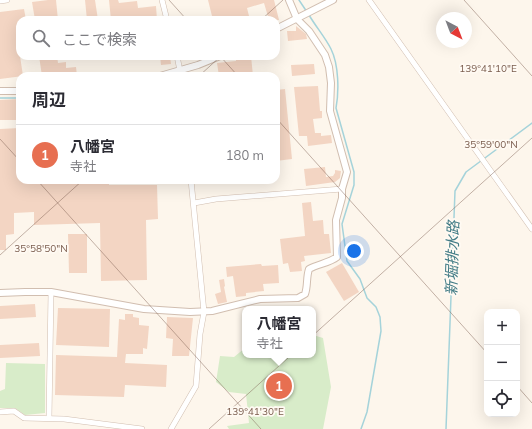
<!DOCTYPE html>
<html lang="ja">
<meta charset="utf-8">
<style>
:root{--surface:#fff;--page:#f2f2f3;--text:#2b2b33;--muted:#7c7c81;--line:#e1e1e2;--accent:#e76f51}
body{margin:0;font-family:Mulish,"Noto Sans JP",sans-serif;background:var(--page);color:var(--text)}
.controls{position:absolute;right:12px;bottom:12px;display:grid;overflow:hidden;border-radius:8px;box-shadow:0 4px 16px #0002}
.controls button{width:36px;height:36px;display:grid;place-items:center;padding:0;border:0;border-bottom:1px solid var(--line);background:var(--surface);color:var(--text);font:20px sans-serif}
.compass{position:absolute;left:436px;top:12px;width:36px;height:36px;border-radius:50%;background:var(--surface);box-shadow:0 4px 16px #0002;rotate:138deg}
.you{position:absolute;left:354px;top:251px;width:14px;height:14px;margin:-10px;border:3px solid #fff;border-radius:50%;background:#1a73e8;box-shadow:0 0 0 6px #1a73e833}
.badge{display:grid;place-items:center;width:26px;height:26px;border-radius:50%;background:var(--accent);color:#fff;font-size:13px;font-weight:700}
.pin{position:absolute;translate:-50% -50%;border:2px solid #fff;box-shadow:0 1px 4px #0006}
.popup{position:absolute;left:242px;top:306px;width:74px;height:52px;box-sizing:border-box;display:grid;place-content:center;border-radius:8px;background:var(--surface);filter:drop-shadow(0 1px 3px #0005);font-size:13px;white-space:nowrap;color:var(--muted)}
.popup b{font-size:15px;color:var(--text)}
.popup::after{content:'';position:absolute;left:50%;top:100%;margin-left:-8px;border:8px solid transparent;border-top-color:var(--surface)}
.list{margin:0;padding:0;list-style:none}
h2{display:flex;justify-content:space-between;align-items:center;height:52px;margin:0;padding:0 16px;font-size:17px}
h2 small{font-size:13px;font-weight:400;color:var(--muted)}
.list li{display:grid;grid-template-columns:26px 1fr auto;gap:12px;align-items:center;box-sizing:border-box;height:60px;padding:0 16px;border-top:1px solid var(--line)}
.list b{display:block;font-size:15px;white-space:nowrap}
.list p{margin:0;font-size:13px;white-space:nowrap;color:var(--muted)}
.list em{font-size:13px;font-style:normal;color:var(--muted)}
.icon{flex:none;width:22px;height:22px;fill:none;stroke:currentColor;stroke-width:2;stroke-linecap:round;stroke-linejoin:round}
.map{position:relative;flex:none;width:532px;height:429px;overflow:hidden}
.search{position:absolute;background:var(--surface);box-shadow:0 4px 16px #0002;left:16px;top:16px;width:264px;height:44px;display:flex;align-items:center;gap:10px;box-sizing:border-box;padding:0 14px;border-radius:12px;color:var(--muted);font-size:15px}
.panel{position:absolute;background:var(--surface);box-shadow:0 4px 16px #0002;left:16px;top:72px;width:264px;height:112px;border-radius:12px}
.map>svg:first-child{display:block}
</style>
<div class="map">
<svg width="532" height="429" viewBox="0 0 532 429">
<rect width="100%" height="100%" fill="#fdf6ec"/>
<g fill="#d8ecc9">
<polygon points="313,335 323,338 331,387 323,429 229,429 227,426 249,423 246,394 229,392 216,382 220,356 234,357 245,348 245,355 313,355"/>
<polygon points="6,363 45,364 45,413 25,415 15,408 0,408 0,391 5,389"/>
</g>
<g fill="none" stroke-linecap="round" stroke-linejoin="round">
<g stroke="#a5d3da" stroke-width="1.5">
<polyline points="299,0 307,12"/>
<path d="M309,15C316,27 325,37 331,49C339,65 339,92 336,108L354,172V185L342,224L347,261L360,279L367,298L376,307L380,317L381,331L367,412L361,429"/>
<polyline points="0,98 20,98"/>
<polyline points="446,429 455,191 466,172 532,123"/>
</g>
</g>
<g fill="#f3d5c3">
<polygon points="48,0 56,0 58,20 35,20 32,2"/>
<polygon points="85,0 95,0 98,20 87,20"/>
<polygon points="109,0 118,0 119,3 137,1 138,8 156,6 157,20 111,20"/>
<polygon points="208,0 274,0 279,20 269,20 264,3 247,8 250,20 244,20 244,18 238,20 213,20"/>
<polygon points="24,9 26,20 20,20 20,56 23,76 0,79 0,12"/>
<polygon points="296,26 306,34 307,39 288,41 287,31 296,31"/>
<polygon points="39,56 57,56 58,63 66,62 66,68 76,67 77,76 42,76"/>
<polygon points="160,56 170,56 171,64 161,65"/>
<polygon points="241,56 251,56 253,76 219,76 217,63 236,61 236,57"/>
<polygon points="314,64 315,74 292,76 291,65"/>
<polygon points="318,86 320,111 322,111 322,118 313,119 315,133 321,133 321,136 331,135 332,143 308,146 307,136 299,136 294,87"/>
<polygon points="285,89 292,159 276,161 276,90"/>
<polygon points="20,99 20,120 0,120 0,100"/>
<polygon points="20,128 20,180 109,180 109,185 157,185 158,219 146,220 147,280 101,281 100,223 34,225 34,212 14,213 14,234 6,235 6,250 0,250 0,129"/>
<polygon points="325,167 326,177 333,176 335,173 335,170 341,171 340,178 335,182 306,186 304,169"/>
<polygon points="311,202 313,221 323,220 324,234 329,234 331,253 304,256 305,261 301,262 302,271 290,272 288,263 283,264 280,239 305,236 302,203"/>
<polygon points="68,234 87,234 87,273 69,273"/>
<polygon points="342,263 359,292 344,301 326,272"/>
<polygon points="261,264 262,266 278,265 279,283 263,284 264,291 246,293 246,296 236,297 233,276 227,277 226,267"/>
<polygon points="224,279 225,286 224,287 227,302 218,304 215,294 221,292 219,280"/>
<polygon points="35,304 36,317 0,319 0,306"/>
<polygon points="58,308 110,309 109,347 56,345"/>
<polygon points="125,314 133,314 133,317 139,318 139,325 149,326 147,349 143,348 143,354 126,354 125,363 167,365 166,387 125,385 124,397 55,395 56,355 117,357 119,319 125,320"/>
<polygon points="167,317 193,318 189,356 172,356 173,339 166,338"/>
<polygon points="39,343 40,356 0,358 0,345"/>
</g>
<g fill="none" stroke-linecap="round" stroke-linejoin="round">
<defs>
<g id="minor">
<polyline points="162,0 167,20"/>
<polyline points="369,0 532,229"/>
<polyline points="0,1 7,0"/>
<polyline points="177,56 181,76"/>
<polyline points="194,203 216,199 342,189"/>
<polyline points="0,412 14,411 24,418 64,419 142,429"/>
<polyline points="49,418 51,292"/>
<polyline points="171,429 196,386 200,334 204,312 191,180"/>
</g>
<g id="tertiary">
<polyline points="276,29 333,0"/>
<polyline points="160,76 198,65 220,56"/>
<polyline points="0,91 20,91"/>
<path d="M0,293L25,292H51L144,309L190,312L212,311L260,299L298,298L305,294C308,286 306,278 309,269C318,264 329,263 337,257L336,220L342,198V189L347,172L330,111L331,83L329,67L325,55L309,31L297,19L289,0"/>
</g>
</defs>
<use href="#minor" stroke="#d1beb0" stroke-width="6"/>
<use href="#tertiary" stroke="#d1beb0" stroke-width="8"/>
<use href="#minor" stroke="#fff" stroke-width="5"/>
<use href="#tertiary" stroke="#fff" stroke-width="6"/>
</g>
<path fill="none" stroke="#7a5c4d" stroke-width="1" stroke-opacity="0.45" d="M169,0L187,20M464,0L532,76M261,20L283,0M220,56L238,76M199,76L221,56M276,118L487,353M0,139L20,161M37,180L261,429M0,255L83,180M517,386L532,403M209,429L532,138"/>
<g text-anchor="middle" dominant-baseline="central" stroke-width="3.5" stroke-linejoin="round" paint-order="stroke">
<g font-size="15" font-style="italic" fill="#437c86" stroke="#fffaf3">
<text transform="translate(452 258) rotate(-88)">新堀排水路</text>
</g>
</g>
<g font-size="10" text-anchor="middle" fill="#7a5c4d" stroke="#fffaf3" stroke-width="3.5" stroke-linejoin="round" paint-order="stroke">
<text x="488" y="72">139°41'10"E</text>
<text x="491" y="148">35°59'00"N</text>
<text x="41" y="252">35°58'50"N</text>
<text x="255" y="415">139°41'30"E</text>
</g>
</svg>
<div class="controls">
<button>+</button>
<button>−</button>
<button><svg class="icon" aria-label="locate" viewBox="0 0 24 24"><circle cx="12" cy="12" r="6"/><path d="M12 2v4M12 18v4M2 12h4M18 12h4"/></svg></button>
</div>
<svg class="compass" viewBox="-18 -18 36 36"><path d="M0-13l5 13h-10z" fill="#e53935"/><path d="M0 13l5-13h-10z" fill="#7c7c81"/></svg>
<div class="you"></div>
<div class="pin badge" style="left:279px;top:386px">1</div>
<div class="popup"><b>八幡宮</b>寺社</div>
<div class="search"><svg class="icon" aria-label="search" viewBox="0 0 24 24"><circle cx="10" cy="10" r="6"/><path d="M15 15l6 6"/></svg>ここで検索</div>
<section class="panel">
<h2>周辺<small></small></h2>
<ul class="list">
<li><span class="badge">1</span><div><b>八幡宮</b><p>寺社</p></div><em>180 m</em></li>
</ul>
</section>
</div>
